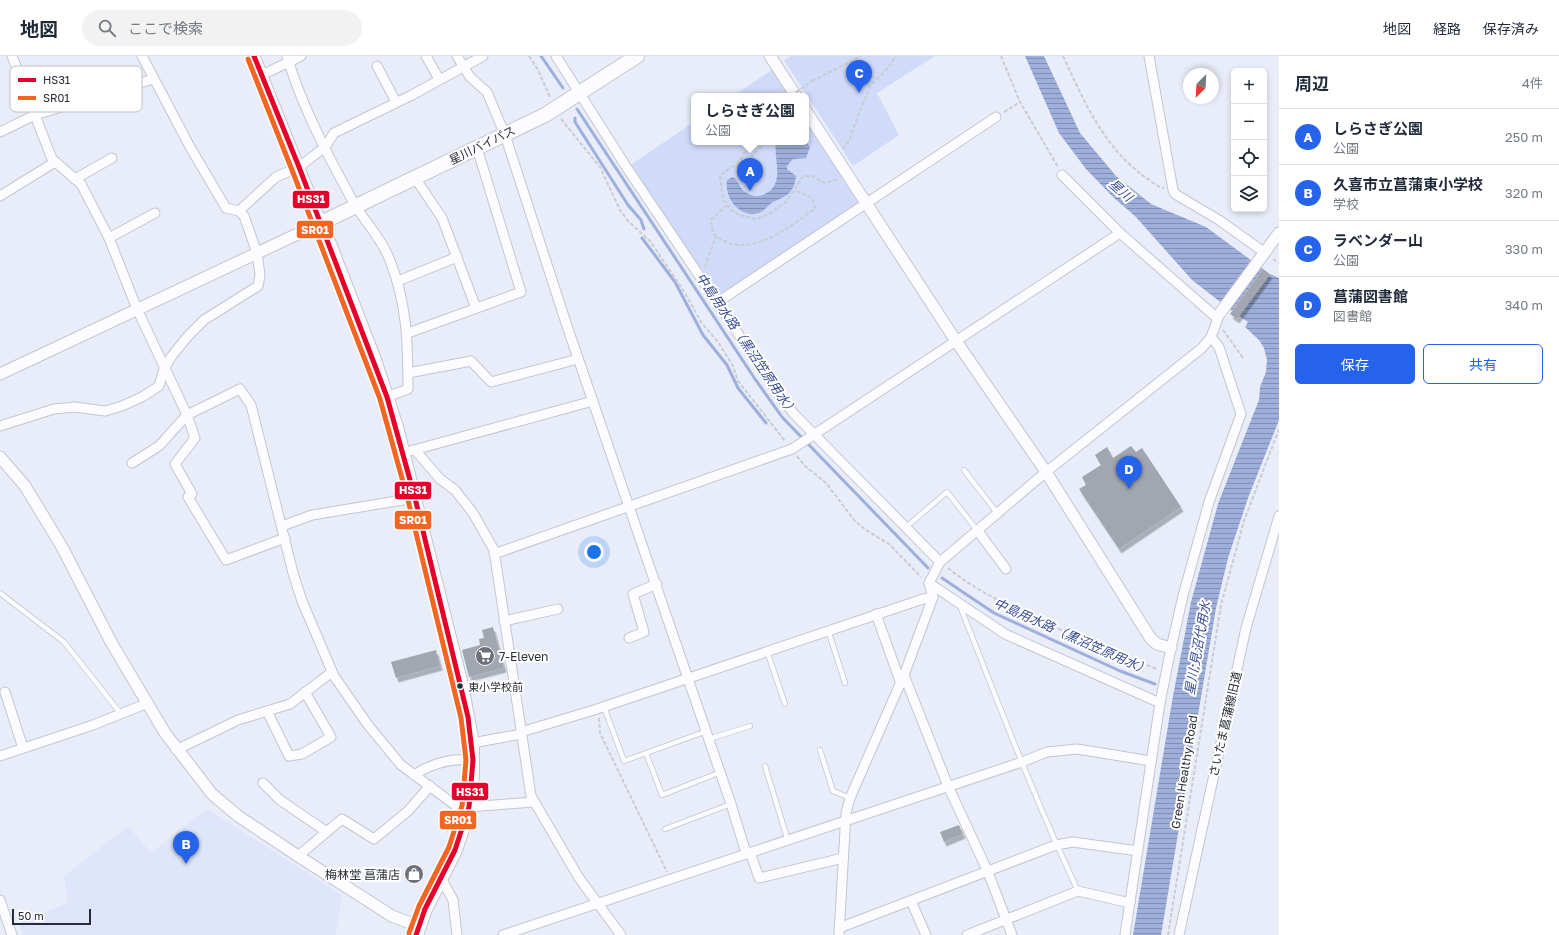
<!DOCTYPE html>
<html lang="ja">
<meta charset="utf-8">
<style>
:root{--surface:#fff;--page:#f2f2f3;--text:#1f2937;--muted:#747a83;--line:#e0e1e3;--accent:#2563eb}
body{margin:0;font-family:"Golos Text","Noto Sans JP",sans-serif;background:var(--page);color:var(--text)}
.controls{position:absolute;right:12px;top:12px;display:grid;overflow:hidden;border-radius:6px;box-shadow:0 2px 6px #0003}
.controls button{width:36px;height:36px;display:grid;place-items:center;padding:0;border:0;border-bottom:1px solid var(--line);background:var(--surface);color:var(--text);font:20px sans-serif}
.compass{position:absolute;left:1183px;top:12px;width:36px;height:36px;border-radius:50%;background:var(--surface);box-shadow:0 2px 6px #0003;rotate:204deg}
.scale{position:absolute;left:12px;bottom:10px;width:79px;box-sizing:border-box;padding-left:4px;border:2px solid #292c36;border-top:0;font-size:11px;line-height:14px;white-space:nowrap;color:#292c36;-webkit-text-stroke:3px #fff;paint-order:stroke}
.you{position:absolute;left:594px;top:496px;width:14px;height:14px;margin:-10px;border:3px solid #fff;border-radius:50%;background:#1a73e8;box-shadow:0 0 0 6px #1a73e833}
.badge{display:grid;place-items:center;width:26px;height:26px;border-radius:50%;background:var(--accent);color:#fff;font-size:13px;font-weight:700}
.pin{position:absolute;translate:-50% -33px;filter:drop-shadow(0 1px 2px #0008)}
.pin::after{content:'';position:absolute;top:21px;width:14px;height:12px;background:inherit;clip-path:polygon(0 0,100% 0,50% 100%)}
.popup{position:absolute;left:691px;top:37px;width:118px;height:52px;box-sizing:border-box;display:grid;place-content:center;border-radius:6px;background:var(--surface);filter:drop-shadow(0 1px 3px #0005);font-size:13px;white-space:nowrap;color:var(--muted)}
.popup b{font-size:15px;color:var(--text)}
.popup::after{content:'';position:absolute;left:50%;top:100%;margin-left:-8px;border:8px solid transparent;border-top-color:var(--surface)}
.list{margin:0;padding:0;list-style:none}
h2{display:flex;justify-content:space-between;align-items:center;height:52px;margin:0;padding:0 16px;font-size:17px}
h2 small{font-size:13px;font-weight:400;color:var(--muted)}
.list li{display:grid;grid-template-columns:26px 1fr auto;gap:12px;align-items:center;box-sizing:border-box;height:56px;padding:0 16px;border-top:1px solid var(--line)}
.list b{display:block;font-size:15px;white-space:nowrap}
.list p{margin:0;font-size:13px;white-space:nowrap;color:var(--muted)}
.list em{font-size:13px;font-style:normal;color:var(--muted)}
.actions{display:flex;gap:8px;padding:12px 16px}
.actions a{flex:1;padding:9px 0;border:1px solid var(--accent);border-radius:6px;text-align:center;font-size:14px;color:var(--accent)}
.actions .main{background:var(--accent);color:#fff}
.icon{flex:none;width:22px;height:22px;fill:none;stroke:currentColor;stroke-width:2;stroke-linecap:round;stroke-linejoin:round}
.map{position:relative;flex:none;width:1279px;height:879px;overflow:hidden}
header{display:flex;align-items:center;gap:24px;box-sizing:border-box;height:56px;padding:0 20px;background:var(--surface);border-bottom:1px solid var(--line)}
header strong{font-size:19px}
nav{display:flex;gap:22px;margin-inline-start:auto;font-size:14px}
.search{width:280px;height:36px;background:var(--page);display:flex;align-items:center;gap:10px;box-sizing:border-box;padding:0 14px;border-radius:22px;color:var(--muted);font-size:15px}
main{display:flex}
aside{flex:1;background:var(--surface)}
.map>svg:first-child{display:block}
</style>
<header>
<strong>地図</strong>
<div class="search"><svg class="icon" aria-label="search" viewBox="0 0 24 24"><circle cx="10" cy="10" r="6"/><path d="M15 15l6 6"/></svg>ここで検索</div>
<nav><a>地図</a><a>経路</a><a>保存済み</a></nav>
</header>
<main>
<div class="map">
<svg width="1279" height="879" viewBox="0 0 1279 879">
<defs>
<pattern id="water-rules" width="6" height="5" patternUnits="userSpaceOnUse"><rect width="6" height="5" fill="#9fafdc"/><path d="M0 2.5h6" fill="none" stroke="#828fb3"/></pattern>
<filter id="shadow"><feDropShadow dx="2.5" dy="4.5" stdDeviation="0" flood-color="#0004"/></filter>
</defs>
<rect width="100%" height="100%" fill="#e8edf9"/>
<polygon fill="#dfe6fb" points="207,753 342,839 336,879 23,879 19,867 68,847 64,820 128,770 151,797"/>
<g fill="#d0dbfa">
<polygon points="791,0 935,0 877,37 899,79 853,110 784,4"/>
<polygon points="772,14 789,40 733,40"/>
<polygon points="806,65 859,144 858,149 720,239 717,238 631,110 632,108 694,66 694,86 806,86"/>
</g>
<g fill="url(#water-rules)">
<polygon points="1025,0 1044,0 1080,77 1116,120 1151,148 1206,171 1263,213 1232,255 1192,224 1136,161 1113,141 1086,113 1059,77"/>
<path d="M806,85L810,91L806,102L793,103L787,110V113L796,120C794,137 787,140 773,146C768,149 764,156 758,157C739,162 724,141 727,124L733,121C739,125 740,134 747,137C753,141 758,141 765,138C786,128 773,103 776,86Z"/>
<polygon points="1270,218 1279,222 1279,364 1248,442 1228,502 1216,552 1161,879 1133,879 1173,640 1191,546 1218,448 1253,359 1259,344 1260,331 1266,316 1267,304 1264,292 1259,284 1245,271 1248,266 1239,260"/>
</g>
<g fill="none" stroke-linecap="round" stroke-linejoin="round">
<g stroke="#9fafdc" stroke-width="3">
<polyline points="541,0 563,32"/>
<polyline points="577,53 755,323 782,361 928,512"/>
<polyline points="575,62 575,66 628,149 641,164 644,173"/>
<polyline points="642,182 675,226 703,279 727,309 738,332 766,367"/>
<polyline points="942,522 994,557 1120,615 1155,628"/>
</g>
</g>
<g fill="#a2a6af" filter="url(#shadow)">
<polygon points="1263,213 1270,218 1237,263 1230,258"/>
<polygon points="1131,390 1136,396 1142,392 1181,451 1119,493 1079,433 1086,429 1082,421 1101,409 1095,399 1107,391 1113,402"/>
<polygon points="493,571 504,612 469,621 462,594 480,589 479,583 484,582 482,574"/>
<polygon points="436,594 440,610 396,622 391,606"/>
<polygon points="959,769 963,778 944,786 940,776"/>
</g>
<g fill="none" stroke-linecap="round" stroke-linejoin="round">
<defs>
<g id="service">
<polyline points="964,414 998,458"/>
<polyline points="906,471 947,436 977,474"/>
<polyline points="0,537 64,586 121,658"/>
<path d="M960,550C998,646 1034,742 1078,835"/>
<polyline points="828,574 845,627"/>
<polyline points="767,595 785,648"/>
<polyline points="604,651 624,705 707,675"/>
<polyline points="709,683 750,670"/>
<polyline points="820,694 833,735 850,742"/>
<polyline points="646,697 662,739 721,716"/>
<polyline points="765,710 788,785"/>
<polyline points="665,773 731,748"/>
</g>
<g id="minor">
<polyline points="12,0 52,103 81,128 109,182 137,253 187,359 240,333 251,349 293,517 302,545 334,620 368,669 401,709 467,758"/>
<path d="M287,0C301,49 330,104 355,149C366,167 381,182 389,202C407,246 408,287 408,333L387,341"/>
<polyline points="426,0 439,23"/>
<polyline points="457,0 470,21 487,36 505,79 567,270 731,748 746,797"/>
<polyline points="556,0 627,112 780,340 794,358 940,506"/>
<polyline points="1149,0 1173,134 1175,138 1219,164 1265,197"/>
<polyline points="377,10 396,46"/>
<polyline points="262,19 301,0"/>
<polyline points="0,76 35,59 153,23"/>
<polyline points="1062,119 1120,177 1217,262"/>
<polyline points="415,122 442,162 476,252"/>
<polyline points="75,123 112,102"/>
<polyline points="0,140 55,106"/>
<polyline points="239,155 276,121 299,111 325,91 334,77 412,39 483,0"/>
<polyline points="109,182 155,157"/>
<polyline points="398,225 457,201"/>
<polyline points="718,246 996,61"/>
<polyline points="408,277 521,236 477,92"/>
<polyline points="408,317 471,305 491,326 578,303"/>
<polyline points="0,370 54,353 75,351 105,355 122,350 142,341 159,330 164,313 171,301 188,280 204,264 258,230 260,219 257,197 244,160 239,155 226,152 190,91 142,0"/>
<polyline points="415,394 440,423 455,434 473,457 494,494 531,740 579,822 621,879"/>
<polyline points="410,395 593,345"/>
<polyline points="132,407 159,390 187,359 195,382 175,408 192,438 188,441 226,504 285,482"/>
<polyline points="282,470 312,459 415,442"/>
<polyline points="977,474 1006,513"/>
<polyline points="494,498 792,393 1120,177"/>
<polyline points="929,527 1005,578 1160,647"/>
<polyline points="876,558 901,628"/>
<polyline points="504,565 558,553"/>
<polyline points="629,582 644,576 633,538 657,528"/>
<polyline points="904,619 948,730 988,816 1012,879"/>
<polyline points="5,636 23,692"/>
<polyline points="267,655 289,700 302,698 331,681 305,636"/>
<polyline points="521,676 594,654 923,543 933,541"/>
<polyline points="472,687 522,678"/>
<polyline points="176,694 238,664 290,648 332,616"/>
<polyline points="0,700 93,669 148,647"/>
<path d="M414,719C431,708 452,702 473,704"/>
<polyline points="263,727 280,744 327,776"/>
<polyline points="469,751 534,746"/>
<polyline points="750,796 759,822 843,802"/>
<polyline points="298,800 342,763 374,783 408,755 430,730"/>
<polyline points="441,822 453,844 457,879"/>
<polyline points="0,844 12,879"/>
<polyline points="911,845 926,879"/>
<polyline points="839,872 1056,789 1073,786 1138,795"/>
<polyline points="503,879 1022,706 1047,696 1077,693 1151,705"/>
<polyline points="839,879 846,757 850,742 904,619 933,541 929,527 940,506 1046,416 1202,292 1211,281 1220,257"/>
<polyline points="967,879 1078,835 1130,847"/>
<polyline points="1125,879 1160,647 1171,592 1183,540 1209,446 1241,358 1219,291 1211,281"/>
<polyline points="1179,879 1246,572 1279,460"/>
</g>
<g id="tertiary">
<polyline points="770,0 796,40"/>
<polyline points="806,55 956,285 1046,416 1151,583 1157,588 1171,592"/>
<polyline points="1220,257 1279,177"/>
<polyline points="0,318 321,167 254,0"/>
<polyline points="0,401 25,430 62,491 111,586 165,677 212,738 238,760 298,800 392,860 418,870"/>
</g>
<polyline id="primary" points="416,879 425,853 455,794 467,758 472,720 472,687 461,629 396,371 374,304 321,167 545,59 637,0"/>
</defs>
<use href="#service" stroke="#c2c6d0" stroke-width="6"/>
<use href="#minor" stroke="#c2c6d0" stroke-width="11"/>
<use href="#tertiary" stroke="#c2c6d0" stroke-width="13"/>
<use href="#primary" stroke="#c2c6d0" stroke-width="16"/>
<g stroke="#caccd1" stroke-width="2" stroke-dasharray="4 2" stroke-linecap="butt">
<polyline points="529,0 538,14 550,41"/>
<polyline points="1001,0 1020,46 1058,111"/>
<path d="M1063,0C1084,45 1104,92 1145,121C1151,125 1157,131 1164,132"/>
<polyline points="812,25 861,0"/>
<polyline points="1004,56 1020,46"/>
<polyline points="561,63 600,111 620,154 628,165 650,185 685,237 701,266 718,286 733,310 738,325 785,385"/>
<polyline points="766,86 741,111 732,110 720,120 723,144 731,154 739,159 756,163 769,158 787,145 803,120 812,120 824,127 839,123"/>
<polyline points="843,93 850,83 851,78 870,30 888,12 896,0"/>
<polyline points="737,109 751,86"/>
<path d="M727,149L711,164L713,177C744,208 789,172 815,152L812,142L795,134"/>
<polyline points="1273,203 1279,207"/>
<polyline points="705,211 716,180"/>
<polyline points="1223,274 1243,302"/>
<polyline points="797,400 805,410 826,427 855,465 866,474 889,488 921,521"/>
<path d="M948,512C971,531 998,544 1024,557C1069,578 1112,596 1157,613"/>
<polyline points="599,662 600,677 667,816"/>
<polyline points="1168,879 1221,549 1244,465 1279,373"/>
</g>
<use href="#service" stroke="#fcfcfe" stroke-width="4.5"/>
<use href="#minor" stroke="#fcfcfe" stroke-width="9"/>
<use href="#tertiary" stroke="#fcfcfe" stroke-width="11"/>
<use href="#primary" stroke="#fcfcfe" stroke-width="14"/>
<polyline stroke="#caccd1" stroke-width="2" stroke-dasharray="4 2" stroke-linecap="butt" points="791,40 812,25"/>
<defs>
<polyline id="bus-1" points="254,0 299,111 387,341 415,442 468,661 473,704 469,751 455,794 425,853 416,879"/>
<polyline id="bus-2" points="248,3 292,114 380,343 408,444 461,662 466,704 462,750 449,791 419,850 409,877"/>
</defs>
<use href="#bus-1" stroke="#fff" stroke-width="8"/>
<use href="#bus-2" stroke="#fff" stroke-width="8"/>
<use href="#bus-1" stroke="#e4002b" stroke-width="5"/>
<use href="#bus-2" stroke="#f26522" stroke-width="5"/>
</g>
<defs>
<symbol id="supermarket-disc" viewBox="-11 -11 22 22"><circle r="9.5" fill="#6c707a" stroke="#fff"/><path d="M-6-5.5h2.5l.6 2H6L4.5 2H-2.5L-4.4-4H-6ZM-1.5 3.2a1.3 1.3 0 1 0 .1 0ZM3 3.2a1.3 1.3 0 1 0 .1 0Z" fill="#fff"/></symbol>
<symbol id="shop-disc" viewBox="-11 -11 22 22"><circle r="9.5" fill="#6c707a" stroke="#fff"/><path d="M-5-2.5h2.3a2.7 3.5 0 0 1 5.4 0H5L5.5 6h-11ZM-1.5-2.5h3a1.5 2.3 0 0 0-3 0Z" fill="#fff"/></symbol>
</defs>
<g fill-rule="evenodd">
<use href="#supermarket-disc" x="474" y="589" width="22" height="22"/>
<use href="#shop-disc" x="403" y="807" width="22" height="22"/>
</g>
<circle fill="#292c36" stroke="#fff" stroke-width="1.5" cx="460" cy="630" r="3.5"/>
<g text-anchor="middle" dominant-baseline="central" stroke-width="4" stroke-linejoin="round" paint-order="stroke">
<g font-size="11" fill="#292c36" stroke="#fff" text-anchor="start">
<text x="468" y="630">東小学校前</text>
</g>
<g font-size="12" fill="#292c36" stroke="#fff">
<text transform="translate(482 89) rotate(-26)">星川バイパス</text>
<text transform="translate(1225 668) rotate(-77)">さいたま菖蒲線旧道</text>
<text transform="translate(1184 716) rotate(-81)">Green Healthy Road</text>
</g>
<g font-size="12" fill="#292c36" stroke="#fff" text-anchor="start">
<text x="499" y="600">7-Eleven</text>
<text x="400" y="818" text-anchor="end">梅林堂 菖蒲店</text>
</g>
<g font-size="13" font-style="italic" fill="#384b94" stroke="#fff">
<text transform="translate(1121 134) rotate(41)">星川</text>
<text transform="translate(747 288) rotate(56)">中島用水路（黒沼笠原用水）</text>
<text transform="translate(1072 580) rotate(24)">中島用水路（黒沼笠原用水）</text>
<text transform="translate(1197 592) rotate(-80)">星川;見沼代用水</text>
</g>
</g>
<rect x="10" y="10" width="132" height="46" rx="6" fill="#fff" stroke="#bfc0c3" stroke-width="1"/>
<rect x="18" y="22" width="18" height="4" fill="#e4002b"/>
<rect x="18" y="40" width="18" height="4" fill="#f26522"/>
<g font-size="11" fill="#292c36">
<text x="43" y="28">HS31</text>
<text x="43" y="46">SR01</text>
</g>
<g stroke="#fff" stroke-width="1.5">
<rect x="292" y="134" width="38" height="19" rx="4" fill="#e4002b"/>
<rect x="296" y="164" width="38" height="19" rx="4" fill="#f26522"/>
<rect x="394" y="425" width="38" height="19" rx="4" fill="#e4002b"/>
<rect x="394" y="454" width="38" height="20" rx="4" fill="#f26522"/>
<rect x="451" y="726" width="38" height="19" rx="4" fill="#e4002b"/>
<rect x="439" y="754" width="38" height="20" rx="4" fill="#f26522"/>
</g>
<g font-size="11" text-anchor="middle" font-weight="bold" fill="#fff">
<text x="311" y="147">HS31</text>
<text x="315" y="178">SR01</text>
<text x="413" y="438">HS31</text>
<text x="413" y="468">SR01</text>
<text x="470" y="740">HS31</text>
<text x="458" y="768">SR01</text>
</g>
</svg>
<div class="controls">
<button>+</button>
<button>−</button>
<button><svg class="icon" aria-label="locate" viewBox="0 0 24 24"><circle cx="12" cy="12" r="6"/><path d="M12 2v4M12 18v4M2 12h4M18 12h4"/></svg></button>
<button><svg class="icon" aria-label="layers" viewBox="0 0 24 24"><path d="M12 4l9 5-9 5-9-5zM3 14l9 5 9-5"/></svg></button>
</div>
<svg class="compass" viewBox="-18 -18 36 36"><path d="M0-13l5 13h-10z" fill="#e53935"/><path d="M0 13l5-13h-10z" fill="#747a83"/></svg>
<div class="scale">50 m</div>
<div class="you"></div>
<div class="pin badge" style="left:750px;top:135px">A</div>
<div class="popup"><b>しらさぎ公園</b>公園</div>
<div class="pin badge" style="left:186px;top:808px">B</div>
<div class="pin badge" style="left:859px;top:37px">C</div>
<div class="pin badge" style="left:1129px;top:433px">D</div>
</div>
<aside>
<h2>周辺<small>4件</small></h2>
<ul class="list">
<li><span class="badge">A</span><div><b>しらさぎ公園</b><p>公園</p></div><em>250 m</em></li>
<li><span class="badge">B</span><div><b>久喜市立菖蒲東小学校</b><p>学校</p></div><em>320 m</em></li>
<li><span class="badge">C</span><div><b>ラベンダー山</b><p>公園</p></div><em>330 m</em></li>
<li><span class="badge">D</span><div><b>菖蒲図書館</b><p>図書館</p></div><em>340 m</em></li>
</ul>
<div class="actions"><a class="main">保存</a><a>共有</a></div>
</aside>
</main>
